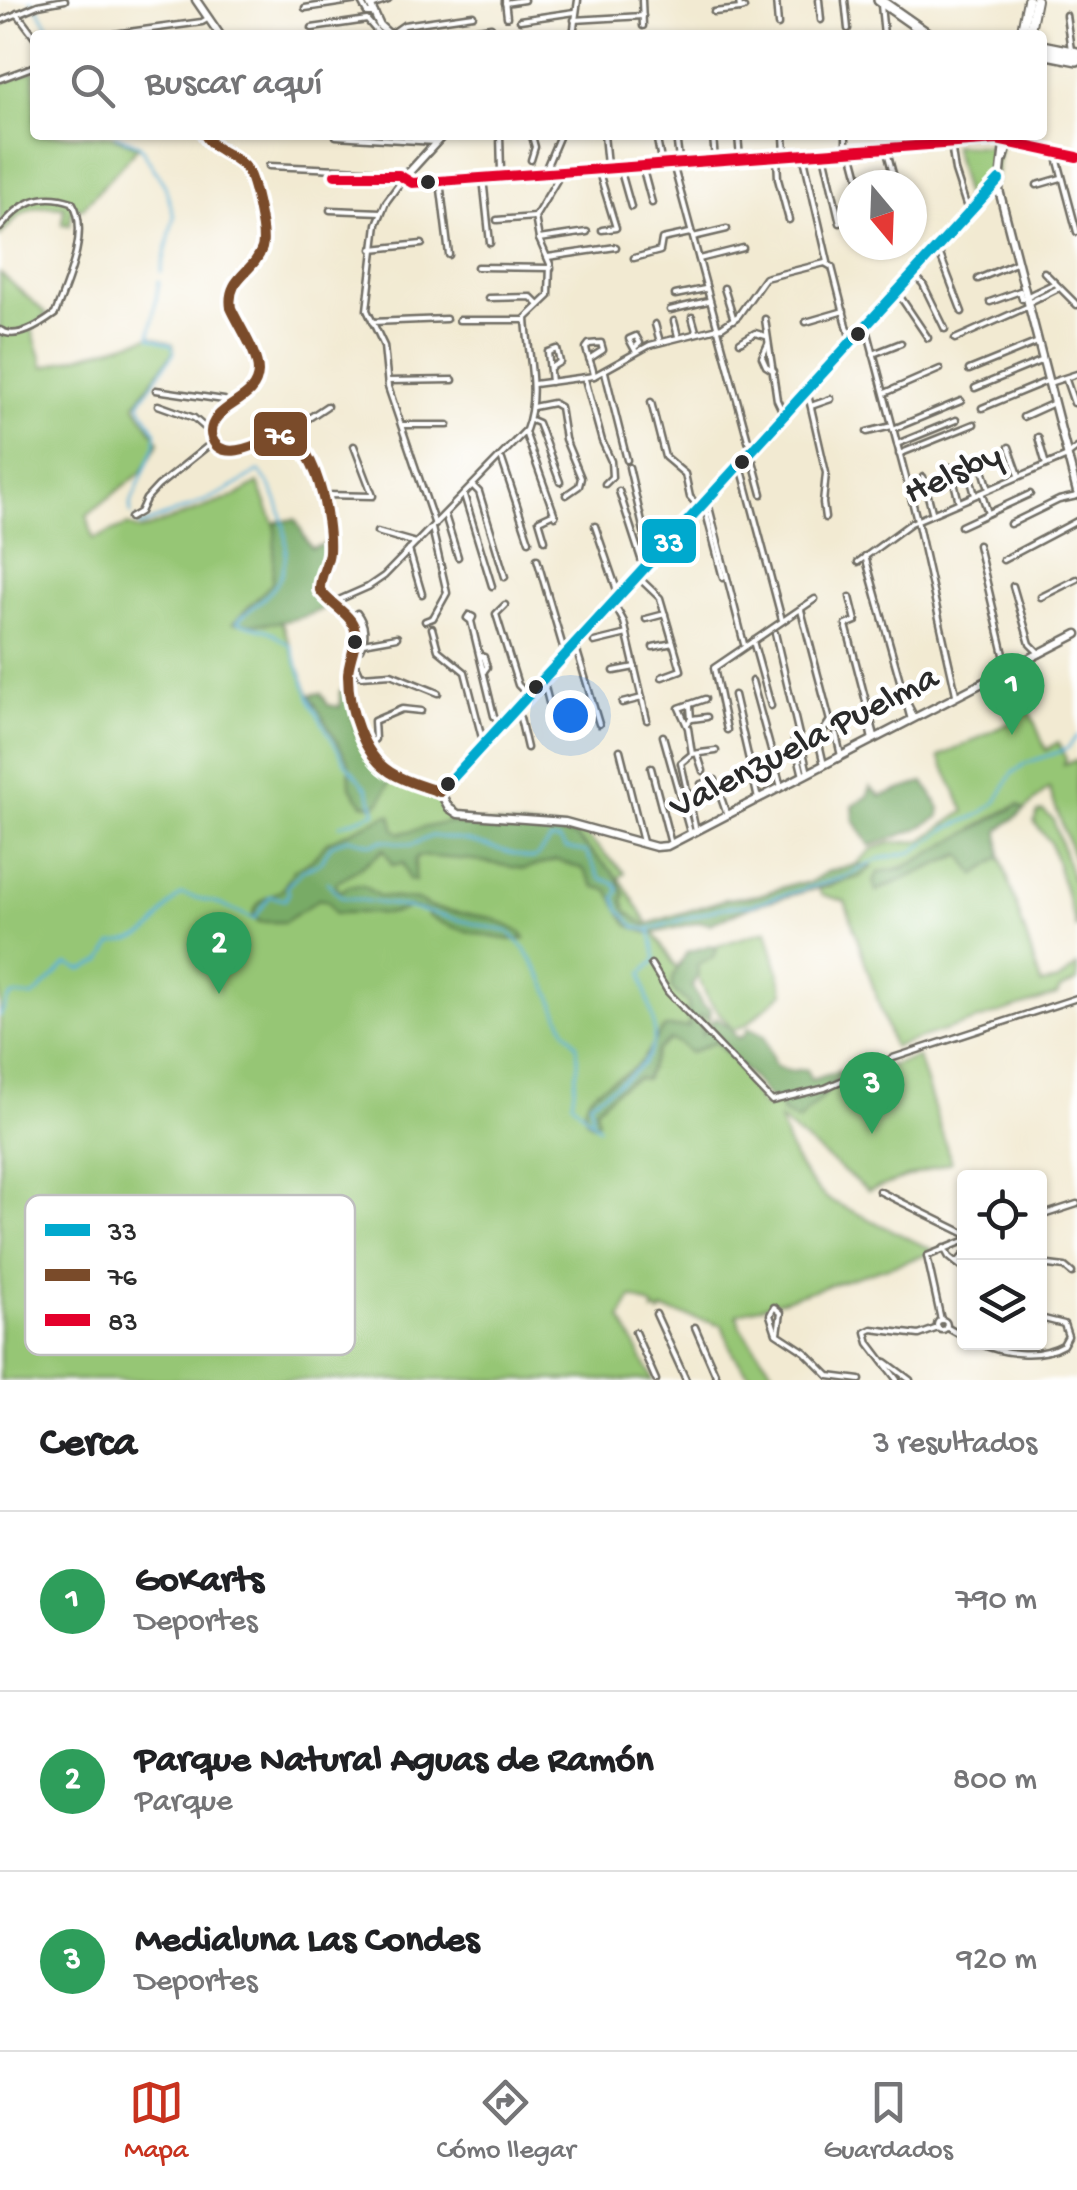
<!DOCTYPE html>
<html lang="es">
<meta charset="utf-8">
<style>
:root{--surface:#fff;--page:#f6f6f6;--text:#202124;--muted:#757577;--line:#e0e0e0;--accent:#c8321e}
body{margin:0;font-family:"Gochi Hand",sans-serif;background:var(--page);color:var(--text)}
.controls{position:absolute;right:30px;bottom:30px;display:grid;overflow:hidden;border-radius:10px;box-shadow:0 2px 8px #0004}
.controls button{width:90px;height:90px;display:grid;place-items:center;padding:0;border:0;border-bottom:2px solid var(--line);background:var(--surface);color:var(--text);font:50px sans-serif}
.compass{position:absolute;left:837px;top:170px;width:90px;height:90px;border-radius:50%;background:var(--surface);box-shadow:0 2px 8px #0004;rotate:161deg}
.you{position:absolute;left:570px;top:715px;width:35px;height:35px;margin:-25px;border:8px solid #fff;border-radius:50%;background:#1a73e8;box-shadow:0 0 0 15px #1a73e833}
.badge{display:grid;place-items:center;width:65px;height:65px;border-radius:50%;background:var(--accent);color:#fff;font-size:32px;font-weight:700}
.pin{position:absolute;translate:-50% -82px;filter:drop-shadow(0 2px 5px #0008)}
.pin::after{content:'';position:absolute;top:52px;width:35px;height:30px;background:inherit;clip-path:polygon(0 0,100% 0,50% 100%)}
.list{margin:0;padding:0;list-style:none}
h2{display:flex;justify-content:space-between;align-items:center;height:130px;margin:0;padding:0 40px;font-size:42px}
h2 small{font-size:32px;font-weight:400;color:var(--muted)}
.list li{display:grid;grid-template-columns:65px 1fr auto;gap:30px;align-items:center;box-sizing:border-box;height:180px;padding:0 40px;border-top:2px solid var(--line)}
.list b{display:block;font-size:38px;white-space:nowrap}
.list p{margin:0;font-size:32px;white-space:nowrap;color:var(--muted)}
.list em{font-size:32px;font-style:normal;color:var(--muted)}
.icon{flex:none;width:55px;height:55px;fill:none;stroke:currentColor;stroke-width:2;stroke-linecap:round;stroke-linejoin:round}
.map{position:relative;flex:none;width:1077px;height:1380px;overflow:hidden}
.search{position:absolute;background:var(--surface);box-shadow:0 2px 8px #0004;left:30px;right:30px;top:30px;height:110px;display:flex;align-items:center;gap:25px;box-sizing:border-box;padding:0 35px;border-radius:10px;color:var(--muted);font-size:38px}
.sheet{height:670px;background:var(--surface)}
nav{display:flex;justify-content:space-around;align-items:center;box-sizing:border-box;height:140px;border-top:2px solid var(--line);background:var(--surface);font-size:28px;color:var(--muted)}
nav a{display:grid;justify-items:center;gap:5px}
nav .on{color:var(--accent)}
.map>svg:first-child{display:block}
</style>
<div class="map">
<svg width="1077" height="1380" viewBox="0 0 1077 1380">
<rect width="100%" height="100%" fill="#fff"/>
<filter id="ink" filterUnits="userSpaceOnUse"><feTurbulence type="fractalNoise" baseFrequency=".01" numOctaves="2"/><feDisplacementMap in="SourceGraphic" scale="20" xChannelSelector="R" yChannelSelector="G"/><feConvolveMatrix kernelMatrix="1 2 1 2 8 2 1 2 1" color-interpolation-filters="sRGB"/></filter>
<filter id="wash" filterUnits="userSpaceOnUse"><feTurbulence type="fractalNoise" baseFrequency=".0048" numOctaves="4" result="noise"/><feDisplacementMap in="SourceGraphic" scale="40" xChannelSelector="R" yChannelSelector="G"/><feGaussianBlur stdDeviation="2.25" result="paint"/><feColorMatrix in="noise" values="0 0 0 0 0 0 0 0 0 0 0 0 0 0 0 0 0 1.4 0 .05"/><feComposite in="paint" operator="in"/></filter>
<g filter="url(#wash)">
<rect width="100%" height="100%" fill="#f2ead2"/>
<g fill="#96c675" stroke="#607850" stroke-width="2.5">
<path d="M35,70V135H110L138,147L83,208H72L70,225L62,224L64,207C30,204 22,210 0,236V83Z"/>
<polygon points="953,145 1000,147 994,183 973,204 966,199"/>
<path d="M0,273L47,314L32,330L44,367L151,336L173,344L174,351L135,404L159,442L142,472L87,515L93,539L128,525L140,531L236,496L258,483L277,531L272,583L279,616L313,705L351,721L385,781L390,774L410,786L431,793L456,821L582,832L625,873L619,877L763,1107L918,1057L951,1162L868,1191L780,1120C789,1153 802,1179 829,1200L933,1250L923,1256L737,1314L740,1327L780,1380H754L733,1354L722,1325L663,1310L660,1314L657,1310L653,1312V1306L632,1297L621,1318L653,1380H0Z"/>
<path d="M1013,671L1046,750L1058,742L1066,759L1064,764L1077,760V867L1049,788L1025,810L1018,805C970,825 934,864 879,873L877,891L962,854L975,875L1001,857L1041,984L1058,981L1077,966V982L1060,989L1057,995L893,1047L845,901L822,895L818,889L859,877L870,867L855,865L872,849L890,843L921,841L965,811L939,757L1018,719L1000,677Z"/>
<polygon points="1043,811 1053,819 1077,893 1077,929 1050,842 1034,822 1038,812"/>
<polygon points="767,930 784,992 746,1025 733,1030 708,999 688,955"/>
</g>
<g fill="#78ab66" stroke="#526b48" stroke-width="2.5">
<path d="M295,519L311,548L326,544L324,566L317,584L328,606C300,622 264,626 233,623L272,583L276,522Z"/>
<path d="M347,690C353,723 359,757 392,777L381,801L375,806L363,804L350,786L349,763L310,695L321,693L328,705L340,707V691Z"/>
<polygon points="924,782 940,808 939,817 915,830 870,846 854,820 853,806 868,796 870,787 881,796"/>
<polygon points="1019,805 1025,810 999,830 1001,857 975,875 961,854 876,891 873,881 879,872 903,868"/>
<path d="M387,815H391L395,830L401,833L448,822L488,829L553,831L576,837L615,874L625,895L623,900L627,912L645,925L726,899L759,895L796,883H809L826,872L855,865L872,867L859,877L751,906L710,924L700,922L650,934L628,925L608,890L595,887L583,869L556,860L524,869L473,860L418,856L415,859V881L409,880L403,863L392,865L384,849C367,865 355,870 336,883L337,889L341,891L349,886L362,885L379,896L417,900L432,908L492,918L520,932L525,939C506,943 446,928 428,916L427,911L409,907C389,920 359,909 335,914L328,901L319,899L285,922H259L253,916C256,899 269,897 282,890L294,870L312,860L327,842Z"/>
<path d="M711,945L717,949L714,957L697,965L698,974L692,986L702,1005L711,1010L710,1017L700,1015L702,1034L716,1018L729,1027L737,1038L744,1036L748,1028L764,1036L775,1066L789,1071L806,1069L811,1080L840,1071L841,1077L828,1084L827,1093L798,1121L783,1113L775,1098L769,1099L751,1076L715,1042L690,1053L679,1043L670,1040L658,1049L645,1080L639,1078C619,1085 610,1096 595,1109L598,1121L593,1125L586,1119L584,1108C592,1081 625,1081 641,1061C651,1050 653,1037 665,1027H689L688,1003L671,988L673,976L687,952Z"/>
</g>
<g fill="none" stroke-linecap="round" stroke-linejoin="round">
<g stroke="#5bb2d8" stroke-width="2.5">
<polyline points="31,0 33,3"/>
<polyline points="37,8 54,35"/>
<polyline points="115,135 139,145 165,186 174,216 161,272"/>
<polyline points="131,513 130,505 155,445 156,432 139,403 174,353 172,345 150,337 159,281"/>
<path d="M135,519L140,526C182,510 222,497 259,471C282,497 296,551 277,583C268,598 248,609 237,622L269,631L291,646L312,705L346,764L367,788L376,812L340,825"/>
<polyline points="327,882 341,897 405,907 509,932 525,949 545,982 565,1029 577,1045 578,1063 572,1102 599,1128"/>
<path d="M0,1016C11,994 8,993 33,997L67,964L82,970L102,961L112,944C166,935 148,923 181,894L217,903L254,919L270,896L285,900L289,893L287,886L303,870L321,862L331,845L348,838L372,844L384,840L411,845L432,836L469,841L528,858H535L551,840H559L566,848L586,852L600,878L614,883L619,890L615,898L620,910L635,927L648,930L720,908L753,904L845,877L879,859L913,852L948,828L979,815L996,802L1012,774L1026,763L1067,749L1077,736"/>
<path d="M592,1118L590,1102C622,1078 661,1067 653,1020C650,1004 644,989 642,973L656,960L650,929"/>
</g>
</g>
</g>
<g filter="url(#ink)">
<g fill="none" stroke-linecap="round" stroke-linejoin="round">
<defs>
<g id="minor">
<polyline points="360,0 367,13 375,13"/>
<polyline points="505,0 507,17"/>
<polyline points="642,0 643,26"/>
<polyline points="739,0 740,9 744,8"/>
<polyline points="776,0 778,25"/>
<polyline points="819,0 821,20"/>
<polyline points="845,0 848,29"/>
<polyline points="505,3 524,0"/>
<polyline points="881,5 884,35"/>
<polyline points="371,6 388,0"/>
<polyline points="305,8 358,0"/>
<polyline points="714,12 740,9"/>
<polyline points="17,13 35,37"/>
<polyline points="1066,15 1071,50"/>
<polyline points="520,20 575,12"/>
<polyline points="574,20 643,16"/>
<polyline points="0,21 38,5 65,0"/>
<polyline points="312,28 367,20 380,35"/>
<polyline points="114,34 202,22 209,18"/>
<polyline points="391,34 404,25 473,15"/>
<polyline points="437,35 491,27"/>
<polyline points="573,35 578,0"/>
<polyline points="0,79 35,66"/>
<polyline points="500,135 501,172"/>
<polyline points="604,135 607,165"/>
<polyline points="656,135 662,165"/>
<polyline points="676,135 679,160"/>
<polyline points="713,135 715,161"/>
<polyline points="738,135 740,159"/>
<polyline points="784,135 785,155"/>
<polyline points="846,135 846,150"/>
<polyline points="336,136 435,142"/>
<polyline points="951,144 955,171 968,211"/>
<polyline points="886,148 896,185"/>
<polyline points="852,151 861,185"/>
<polyline points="1060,153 1058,161 1077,232"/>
<polyline points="803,154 828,262"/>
<polyline points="824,154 840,223"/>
<polyline points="777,157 778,179 789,220"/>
<polyline points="531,160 535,147 532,136"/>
<polyline points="673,164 751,451"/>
<polyline points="269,166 409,172"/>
<polyline points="642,166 652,203"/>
<polyline points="546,168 560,135"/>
<polyline points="620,168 631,207"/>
<polyline points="598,169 616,228 602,230"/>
<polyline points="335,175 399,175 403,179 386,202 377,224 367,310 384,346 388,387 435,525"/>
<polyline points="483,178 490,243"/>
<polyline points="440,181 449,255"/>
<polyline points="1037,185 1061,178"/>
<polyline points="330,210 381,212"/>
<polyline points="497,220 535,217"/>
<path d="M0,228C20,203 40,191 72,202C91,231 66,285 55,314C40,325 16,341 0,330"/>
<polyline points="693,237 727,229"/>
<polyline points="539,239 587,232"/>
<polyline points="937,247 962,312"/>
<polyline points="372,249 422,244"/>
<polyline points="548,257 616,247"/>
<polyline points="634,258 660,251 662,239 690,233"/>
<polyline points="699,259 743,248"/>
<polyline points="477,267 551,268"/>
<polyline points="1044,272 1077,305"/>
<polyline points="913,273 923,284 945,329"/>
<polyline points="978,279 1018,262"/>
<polyline points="724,288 734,320"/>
<polyline points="1038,291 1055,283"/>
<polyline points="897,292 928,338"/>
<polyline points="675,295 705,289"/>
<polyline points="1041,297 1059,288"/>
<polyline points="488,298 531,297 539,305"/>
<polyline points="990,302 1020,291 1022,299 1036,292"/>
<polyline points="1028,303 1038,298"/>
<polyline points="670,310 708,301"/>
<polyline points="692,317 696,331"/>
<polyline points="765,319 777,400 784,415"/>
<polyline points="459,320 524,320"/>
<polyline points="674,321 678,336"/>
<polyline points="372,322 446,319"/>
<polyline points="806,322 844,311"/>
<polyline points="655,324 660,342"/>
<polyline points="866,325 917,520 956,694"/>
<polyline points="955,339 1029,306"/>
<polyline points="740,342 755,333 766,336"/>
<polyline points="768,344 762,357 766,366 774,371"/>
<polyline points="634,348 640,343 636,336 629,339 636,352"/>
<polyline points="873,354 901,343"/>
<path d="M589,359L603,350L601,343L589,344L586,348C588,358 593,366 594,376"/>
<polyline points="550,368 560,362 557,349 548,352 551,382"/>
<polyline points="969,370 1038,342"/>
<polyline points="605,372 627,460"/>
<polyline points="585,379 602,441 611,461 612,477 605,484"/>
<polyline points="1066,380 1074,403"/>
<polyline points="388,381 453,380"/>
<polyline points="1049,383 1077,374"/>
<polyline points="534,384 594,376 650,345 722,327 738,316 765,278 825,263 832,267 851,341"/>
<polyline points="975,388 1043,360"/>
<polyline points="156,390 224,400 229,404"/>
<polyline points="807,390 826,473 823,503 825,518"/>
<polyline points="885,393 940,369"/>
<polyline points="651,402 665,457 685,474 690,497 699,507"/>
<polyline points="158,405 194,418 211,433"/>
<polyline points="811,406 831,399"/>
<polyline points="533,407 553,403 560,407 565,439 581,478 579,486 566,495"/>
<polyline points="982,408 1047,381"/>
<polyline points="1023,417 1054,403"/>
<polyline points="531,420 538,423 560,482"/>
<polyline points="402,425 448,425"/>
<polyline points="893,429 961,401"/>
<polyline points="525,432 555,516"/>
<polyline points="867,432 892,426"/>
<polyline points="290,435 297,426 327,406"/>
<polyline points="1038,437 1046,465"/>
<polyline points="897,444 956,420"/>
<polyline points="1009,447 1019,475"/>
<polyline points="899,454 974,424"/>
<polyline points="749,457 753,461 762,494"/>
<polyline points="502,460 529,541"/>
<polyline points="966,463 975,495"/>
<polyline points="981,463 989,489"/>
<polyline points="741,466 782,620"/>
<polyline points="629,467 646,540 657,551"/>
<polyline points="950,467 959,502"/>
<polyline points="923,477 932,511"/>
<polyline points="473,486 479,492 505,577"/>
<polyline points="619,491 644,568"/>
<polyline points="324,495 373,496 354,446"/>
<polyline points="464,495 492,586"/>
<polyline points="982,495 988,513"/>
<polyline points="707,499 744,644"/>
<polyline points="704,505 723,578"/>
<polyline points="445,515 458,557"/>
<polyline points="130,518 140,512 146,499 158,486 214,441"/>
<polyline points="1010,524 1059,500 1077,496"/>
<polyline points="595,526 619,596"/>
<polyline points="961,526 1030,494"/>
<polyline points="377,532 416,543"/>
<polyline points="545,540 539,520 552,514"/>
<polyline points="978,545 1007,667"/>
<polyline points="409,550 422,594"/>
<polyline points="865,556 911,720"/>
<polyline points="537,559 565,654"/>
<polyline points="1003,560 1077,521"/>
<polyline points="858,562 911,523 1065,457 1077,448"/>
<polyline points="638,577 660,598 681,670 662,677"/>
<polyline points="1013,586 1030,644 1040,654"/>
<polyline points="850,597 856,621 846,625 875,736"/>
<polyline points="1041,597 1077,579"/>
<path d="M334,602L368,587L384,576L526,430C540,393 528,357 526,318L549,296L550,264L539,239L535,217L557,180L558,172"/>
<polyline points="614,604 624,622 647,720"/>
<polyline points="505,605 496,614 518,685 527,694"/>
<polyline points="801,610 830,721"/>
<polyline points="646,619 665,614"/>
<polyline points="425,621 433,618 447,593 432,528"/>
<polyline points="471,621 473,617 469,615 467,618 471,621 494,716 500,723"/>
<polyline points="432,628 438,650 465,672 483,742"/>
<polyline points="775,633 808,773"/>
<polyline points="753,641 771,706"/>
<polyline points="594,642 627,634"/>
<polyline points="363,643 397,637"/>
<polyline points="575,644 599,724"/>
<polyline points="653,647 673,643"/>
<path d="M354,649H360C367,636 366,625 357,613"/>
<polyline points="481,656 484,657 487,667 484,671"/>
<polyline points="349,665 356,665 361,676 391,674 438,693"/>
<polyline points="614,671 635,667"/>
<polyline points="752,681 781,787"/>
<polyline points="540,682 545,687 557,734"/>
<polyline points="734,695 758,799"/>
<polyline points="904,697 915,718"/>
<polyline points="622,703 642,698"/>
<polyline points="514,710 520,718 527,748"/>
<polyline points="692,719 707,717"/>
<polyline points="868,721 872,740"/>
<polyline points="687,724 691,719 690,706"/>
<polyline points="727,730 714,668 815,599"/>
<polyline points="836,734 841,756"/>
<polyline points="663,736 690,832"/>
<polyline points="794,740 803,776"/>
<polyline points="368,745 375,739 374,721 402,709 421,711"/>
<polyline points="620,750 643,842"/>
<polyline points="692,754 688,728 679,708 705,699"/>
<polyline points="698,756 703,771"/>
<polyline points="824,765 818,739 829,722 833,722 833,727 829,727"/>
<polyline points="651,768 671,844"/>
<polyline points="701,784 715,780 727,815"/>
<polyline points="696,831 681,763 692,754 716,751"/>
<polyline points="651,964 668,992 772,1101 825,1088 893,1058 1077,998"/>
<polyline points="879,1191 964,1233"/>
<polyline points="1040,1216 1077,1204"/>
<polyline points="944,1248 949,1257 964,1269"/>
<polyline points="957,1263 964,1255"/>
<polyline points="1040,1264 1065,1267 1072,1273"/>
<polyline points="656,1314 686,1380"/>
<circle cx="942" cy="1325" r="5"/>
<polyline points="941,1320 927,1256 964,1241"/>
<polyline points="695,1327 718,1380"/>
<polyline points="946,1327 964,1337"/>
<polyline points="635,1332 656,1380"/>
<polyline points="778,1333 781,1313 774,1307 770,1315 776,1333 805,1352 829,1376 860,1380"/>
<path d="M977,1342C1001,1354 1039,1359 1063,1345L1068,1336L1064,1324L1040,1318"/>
<polyline points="886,1362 910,1380"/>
<polyline points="897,1380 869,1343 866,1332 872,1329 919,1335 938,1328"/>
</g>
<g id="tertiary">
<polyline points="196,0 220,35"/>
<polyline points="368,0 380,26 390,35"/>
<path d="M205,135C214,152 236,154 247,170C254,182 266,235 262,248C254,273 226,277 231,308C239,326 258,353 258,372C257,397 231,401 218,416C213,422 209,430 212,438C222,466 265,440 281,434C317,439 331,522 329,552C328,565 319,577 320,590C329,604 352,614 355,630C358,644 348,661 348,675C348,707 362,754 390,772C405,782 423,786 440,792"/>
<polyline points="443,135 403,179 406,181 997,140 1077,157"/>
<polyline points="1005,135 999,190 1077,492"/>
<polyline points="1004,159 1011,135"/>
<polyline points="440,792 999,180"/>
<polyline points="440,792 449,808 458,814 565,822 656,847 667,846 1077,634"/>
</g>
<g id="secondary">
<polyline points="1021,35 1028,0"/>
<polyline points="1029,35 1036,0"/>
</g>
<g id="primary">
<polyline points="879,0 929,35"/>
<polyline points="1042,46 1077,53"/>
<polyline points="1042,53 1077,60"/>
</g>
</defs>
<use href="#minor" stroke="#716e65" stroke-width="9"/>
<use href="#tertiary" stroke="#716e65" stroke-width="11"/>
<use href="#secondary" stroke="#716e65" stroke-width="12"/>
<use href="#primary" stroke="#716e65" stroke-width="14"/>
<use href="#minor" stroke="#fff" stroke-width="4"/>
<use href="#tertiary" stroke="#fff" stroke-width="6"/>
<use href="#secondary" stroke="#fff" stroke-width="8"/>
<use href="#primary" stroke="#fff" stroke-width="9"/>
<defs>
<polyline id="bus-1" points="440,792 999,180"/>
<path id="bus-2" d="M205,135C214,152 236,154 247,170C254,182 266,235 262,248C254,273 226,277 231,308C239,326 258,353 258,372C257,397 231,401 218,416C213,422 209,430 212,438C222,466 265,440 281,434C317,439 331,522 329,552C328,565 319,577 320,590C329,604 352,614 355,630C358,644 348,661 348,675C348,707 362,754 390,772C405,782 423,786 440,792"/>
<polyline id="bus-3" points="335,175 399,175 412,183 997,140 1077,157"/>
</defs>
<use href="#bus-1" stroke="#fff" stroke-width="18"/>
<use href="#bus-2" stroke="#fff" stroke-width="18"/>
<use href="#bus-3" stroke="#fff" stroke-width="18"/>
<use href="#bus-1" stroke="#00a9ce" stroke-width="10"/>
<use href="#bus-2" stroke="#7a4b2a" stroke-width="10"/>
<use href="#bus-3" stroke="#e4002b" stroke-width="10"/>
</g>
</g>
<g fill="#2b2b2b" stroke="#fff" stroke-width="4">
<circle cx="428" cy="182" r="9"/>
<circle cx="858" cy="334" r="9"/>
<circle cx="742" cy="462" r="9"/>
<circle cx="355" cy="642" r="9"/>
<circle cx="536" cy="687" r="9"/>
<circle cx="448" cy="784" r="9"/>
</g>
<g text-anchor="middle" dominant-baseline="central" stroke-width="9" stroke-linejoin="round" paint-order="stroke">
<g font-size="38" fill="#2b2b2b" stroke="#fff">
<text transform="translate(954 476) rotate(-24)">Helsby</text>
<text transform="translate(805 744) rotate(-27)">Valenzuela Puelma</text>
</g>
</g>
<rect x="25" y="1195" width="330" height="160" rx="15" fill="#fff" stroke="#bfbfbf" stroke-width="2.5"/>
<rect x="45" y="1224" width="45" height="12" fill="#00a9ce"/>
<rect x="45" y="1269" width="45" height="12" fill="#7a4b2a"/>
<rect x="45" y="1314" width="45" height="12" fill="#e4002b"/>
<g font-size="28" fill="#2b2b2b">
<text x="108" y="1240">33</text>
<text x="108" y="1285">76</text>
<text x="108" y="1330">83</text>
</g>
<g stroke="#fff" stroke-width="4">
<rect x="252" y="410" width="57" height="48" rx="10" fill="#7a4b2a"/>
<rect x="640" y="517" width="58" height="48" rx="10" fill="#00a9ce"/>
</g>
<g font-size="28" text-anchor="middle" font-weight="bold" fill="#fff">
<text x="280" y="444">76</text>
<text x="669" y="551">33</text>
</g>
</svg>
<div class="controls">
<button><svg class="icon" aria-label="locate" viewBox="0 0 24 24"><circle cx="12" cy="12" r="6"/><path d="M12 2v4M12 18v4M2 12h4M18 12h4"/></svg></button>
<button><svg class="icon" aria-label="layers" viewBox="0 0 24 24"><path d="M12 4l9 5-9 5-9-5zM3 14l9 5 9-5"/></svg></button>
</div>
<svg class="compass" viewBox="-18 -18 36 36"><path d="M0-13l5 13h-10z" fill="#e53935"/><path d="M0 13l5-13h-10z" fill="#757577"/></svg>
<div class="you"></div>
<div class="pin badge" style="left:1012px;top:735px;background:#2e9e5b">1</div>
<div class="pin badge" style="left:219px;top:994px;background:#2e9e5b">2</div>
<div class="pin badge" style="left:872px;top:1134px;background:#2e9e5b">3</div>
<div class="search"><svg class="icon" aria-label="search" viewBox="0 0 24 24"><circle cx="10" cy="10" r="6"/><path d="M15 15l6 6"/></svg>Buscar aquí</div>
</div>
<section class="sheet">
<h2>Cerca<small>3 resultados</small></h2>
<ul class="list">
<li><span class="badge" style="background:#2e9e5b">1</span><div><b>GoKarts</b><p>Deportes</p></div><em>790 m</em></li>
<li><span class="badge" style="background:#2e9e5b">2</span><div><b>Parque Natural Aguas de Ramón</b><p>Parque</p></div><em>800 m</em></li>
<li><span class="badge" style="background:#2e9e5b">3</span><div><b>Medialuna Las Condes</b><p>Deportes</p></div><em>920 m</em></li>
</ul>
</section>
<nav>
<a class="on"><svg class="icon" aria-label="map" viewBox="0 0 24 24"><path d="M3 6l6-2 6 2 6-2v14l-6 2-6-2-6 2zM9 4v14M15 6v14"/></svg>Mapa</a>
<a><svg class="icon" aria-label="directions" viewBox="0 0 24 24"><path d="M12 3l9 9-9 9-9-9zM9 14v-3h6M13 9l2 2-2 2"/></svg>Cómo llegar</a>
<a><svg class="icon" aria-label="saved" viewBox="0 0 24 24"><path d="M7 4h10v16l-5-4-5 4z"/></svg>Guardados</a>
</nav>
